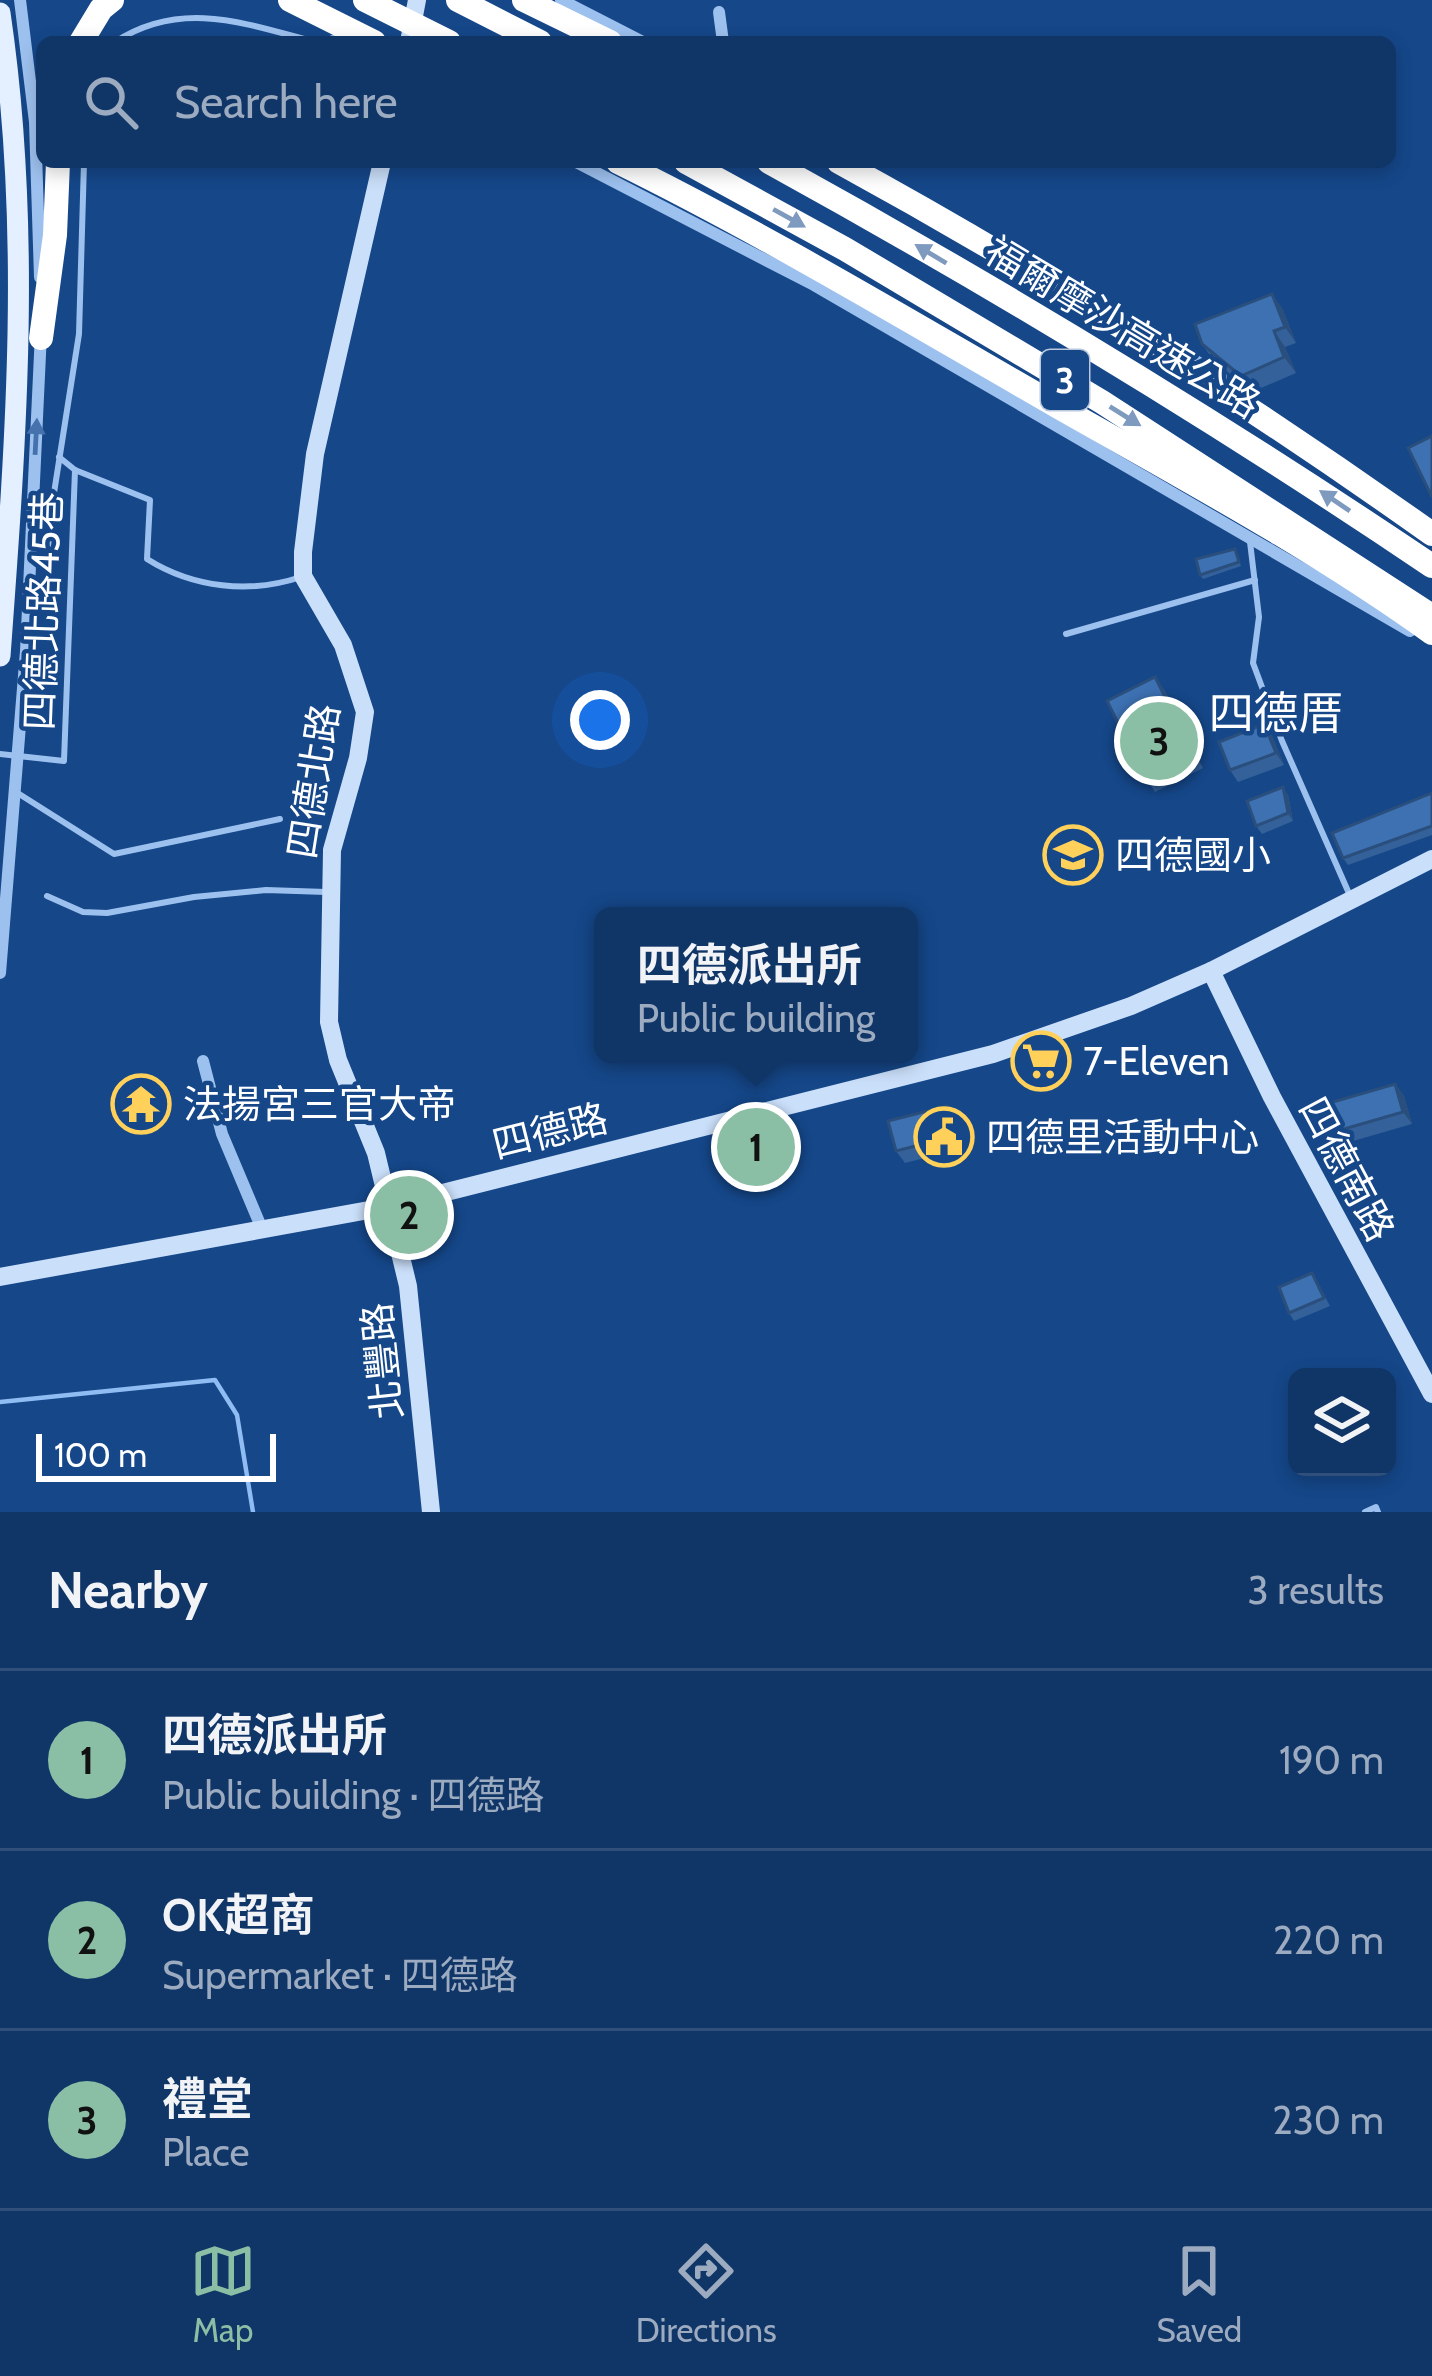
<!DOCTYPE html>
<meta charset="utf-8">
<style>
:root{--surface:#103567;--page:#1e4070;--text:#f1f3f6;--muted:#9cabc0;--line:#30507b;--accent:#8abfa5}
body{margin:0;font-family:Cabin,"Noto Sans TC",sans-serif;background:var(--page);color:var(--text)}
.controls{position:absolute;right:36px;bottom:36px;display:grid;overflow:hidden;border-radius:18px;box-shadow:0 6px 18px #0003}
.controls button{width:108px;height:108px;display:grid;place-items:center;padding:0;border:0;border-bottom:3px solid var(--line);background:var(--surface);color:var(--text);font:60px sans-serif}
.scale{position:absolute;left:36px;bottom:30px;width:240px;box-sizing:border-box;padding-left:12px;border:6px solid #fff;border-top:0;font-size:33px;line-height:42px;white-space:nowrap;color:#fff;-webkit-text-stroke:9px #154789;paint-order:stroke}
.you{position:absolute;left:600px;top:720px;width:42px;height:42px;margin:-30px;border:9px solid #fff;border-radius:50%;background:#1a73e8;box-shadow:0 0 0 18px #1a73e833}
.badge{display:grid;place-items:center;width:78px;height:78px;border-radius:50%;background:var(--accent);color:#111;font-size:39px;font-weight:700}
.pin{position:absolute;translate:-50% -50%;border:6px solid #fff;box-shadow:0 3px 12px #0006}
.popup{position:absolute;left:594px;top:907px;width:324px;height:156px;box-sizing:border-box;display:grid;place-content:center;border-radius:18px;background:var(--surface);filter:drop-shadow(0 3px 9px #0005);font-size:39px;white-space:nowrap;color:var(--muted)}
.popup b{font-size:45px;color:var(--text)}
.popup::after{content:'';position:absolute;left:50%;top:100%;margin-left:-24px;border:24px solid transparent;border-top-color:var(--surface)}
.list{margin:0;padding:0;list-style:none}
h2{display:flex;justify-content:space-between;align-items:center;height:156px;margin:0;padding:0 48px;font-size:51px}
h2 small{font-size:39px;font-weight:400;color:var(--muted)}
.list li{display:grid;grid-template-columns:78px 1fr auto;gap:36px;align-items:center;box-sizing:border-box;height:180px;padding:0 48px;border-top:3px solid var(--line)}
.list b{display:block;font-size:45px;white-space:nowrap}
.list p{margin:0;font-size:39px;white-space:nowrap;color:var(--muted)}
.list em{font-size:39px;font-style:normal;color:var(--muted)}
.icon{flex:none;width:66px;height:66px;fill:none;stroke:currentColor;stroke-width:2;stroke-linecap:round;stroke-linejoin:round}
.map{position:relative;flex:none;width:1432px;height:1512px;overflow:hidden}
.search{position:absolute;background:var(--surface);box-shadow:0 6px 18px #0003;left:36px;right:36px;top:36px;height:132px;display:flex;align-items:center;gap:30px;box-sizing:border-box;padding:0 42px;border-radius:18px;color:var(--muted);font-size:45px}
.sheet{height:696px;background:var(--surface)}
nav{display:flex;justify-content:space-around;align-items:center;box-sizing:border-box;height:168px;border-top:3px solid var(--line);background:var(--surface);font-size:33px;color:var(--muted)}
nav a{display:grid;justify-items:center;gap:6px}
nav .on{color:var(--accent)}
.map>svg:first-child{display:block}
</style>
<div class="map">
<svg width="1432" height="1512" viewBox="0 0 1432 1512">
<rect width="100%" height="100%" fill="#154789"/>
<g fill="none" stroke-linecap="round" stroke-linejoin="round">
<polyline stroke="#8fbcf2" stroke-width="4.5" points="0,1402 215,1380 237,1415 253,1512"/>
<g stroke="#9dc1ef" stroke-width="6">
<path d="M115,42C180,0 241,22 315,42"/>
<polyline points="321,42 341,35"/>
<path d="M59,457L75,470L150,500L147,559C193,588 250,594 301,577"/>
<polyline points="1250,542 1259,617 1253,663 1282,741 1351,898"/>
<polyline points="1066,634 1255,580"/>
<polyline points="31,636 45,589 51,512 79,334 84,162"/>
<polyline points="0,754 64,761 75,470"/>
<polyline points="16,792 114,854 280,819"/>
<polyline points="47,896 83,912 107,913 194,897 266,890 326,892"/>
<polyline points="1365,1512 1376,1507 1378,1512"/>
</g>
<g stroke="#9dc1ef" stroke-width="12">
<polyline points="20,0 35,122 40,277"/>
<polyline points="561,0 643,42"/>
<polyline points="719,12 723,42"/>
<polyline points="576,162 814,285 1410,631"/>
<polyline points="1182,352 1221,377"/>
<polyline points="0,973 26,651 41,333"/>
<polyline points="203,1061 222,1134 262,1229"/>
</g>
<g stroke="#cadffa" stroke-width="18">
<polyline points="409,42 417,0"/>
<polyline points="382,162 315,454 303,552 303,576 343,645 365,712 358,758 332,850 329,1022 338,1060 376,1153 408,1286 431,1512"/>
<polyline points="1211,971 1272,1097 1432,1394"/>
<polyline points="0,1277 391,1206 993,1054 1131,1006 1211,971 1432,859"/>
</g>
<path stroke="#e4efff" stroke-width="21" d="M0,13C32,230 16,439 0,656"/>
<g stroke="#fff" stroke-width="24">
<polyline points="458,0 540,42"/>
<polyline points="524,0 610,42"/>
<polyline points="81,42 101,9 112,0"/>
<polyline points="686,162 845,249 1102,402 1432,616"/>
<path d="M769,162C996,287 1217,421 1432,566"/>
<path d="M839,162C1044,274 1242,399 1432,534"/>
<polyline points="41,338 55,235 58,162"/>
</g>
<g stroke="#fff" stroke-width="24">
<polyline points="290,0 374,42"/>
<polyline points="365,0 449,42"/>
<path d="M618,162C768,236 912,323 1057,406C1183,478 1314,548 1432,633"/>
</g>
</g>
<g fill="#346199">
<polygon points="1272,294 1283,310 1296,343 1285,347 1296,373 1252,392 1213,360 1202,344"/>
<polygon points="1235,549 1241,566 1203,579 1200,575"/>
<polygon points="1164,689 1203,768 1155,792 1147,780"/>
<polygon points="1264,724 1272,736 1284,765 1238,782 1230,770"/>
<polygon points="1432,793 1432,835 1348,865 1343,858"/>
<polygon points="1288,795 1293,821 1262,834 1256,826"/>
<polygon points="1395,1084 1404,1096 1412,1124 1329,1148 1320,1136"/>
<polygon points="956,1118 964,1148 905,1163 896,1151"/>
<polygon points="1317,1281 1330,1306 1294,1321 1289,1313"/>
</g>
<g fill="#2b4f7d">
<polygon points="1272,294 1283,310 1296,343 1285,327"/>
<polygon points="1274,331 1285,347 1296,373 1284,357"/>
<polygon points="1155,677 1164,689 1203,768 1195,756"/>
<polygon points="1264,724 1272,736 1284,765 1276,753"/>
<polygon points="1283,787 1288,795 1293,821 1288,813"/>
<polygon points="1395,1084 1404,1096 1412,1124 1403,1112"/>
<polygon points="947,1106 956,1118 964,1148 955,1136"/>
</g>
<g fill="#3d71b2" stroke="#2b4f7d" stroke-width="3">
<polygon points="1272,294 1285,327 1274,331 1284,357 1241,376 1202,344 1195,324"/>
<polygon points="1432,436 1432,497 1408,448"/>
<polygon points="1235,549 1239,562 1200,575 1196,559"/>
<polygon points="1155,677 1195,756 1147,780 1107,701"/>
<polygon points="1264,724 1276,753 1230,770 1219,742"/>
<polygon points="1283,787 1288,813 1256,826 1247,801"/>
<polygon points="1432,793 1432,826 1343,858 1332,833"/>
<polygon points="1395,1084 1403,1112 1320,1136 1312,1108"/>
<polygon points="947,1106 955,1136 896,1151 888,1121"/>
<polygon points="1312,1273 1324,1298 1289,1313 1279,1287"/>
</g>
<defs><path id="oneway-solid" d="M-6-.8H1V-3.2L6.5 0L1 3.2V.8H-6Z" transform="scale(3)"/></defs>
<g fill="#7e9abe">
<use href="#oneway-solid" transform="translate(789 218) rotate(29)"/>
<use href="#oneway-solid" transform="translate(931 254) rotate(-149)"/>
<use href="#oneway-solid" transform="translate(1125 416) rotate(32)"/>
<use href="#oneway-solid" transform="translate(1335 501) rotate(-146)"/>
</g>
<use fill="#4572ad" href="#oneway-solid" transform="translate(36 437) rotate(-87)"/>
<defs>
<symbol id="school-ring" viewBox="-11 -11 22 22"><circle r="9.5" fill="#154789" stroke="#ffd05a" stroke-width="1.5"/><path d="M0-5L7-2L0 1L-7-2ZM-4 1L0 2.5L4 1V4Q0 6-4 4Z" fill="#ffd05a"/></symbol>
<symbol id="supermarket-ring" viewBox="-11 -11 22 22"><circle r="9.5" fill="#154789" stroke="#ffd05a" stroke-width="1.5"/><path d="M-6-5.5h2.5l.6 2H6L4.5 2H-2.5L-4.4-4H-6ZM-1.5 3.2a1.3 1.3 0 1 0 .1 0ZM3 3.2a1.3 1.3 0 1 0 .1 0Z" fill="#ffd05a"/></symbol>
<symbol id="temple-ring" viewBox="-11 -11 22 22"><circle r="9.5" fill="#154789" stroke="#ffd05a" stroke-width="1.5"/><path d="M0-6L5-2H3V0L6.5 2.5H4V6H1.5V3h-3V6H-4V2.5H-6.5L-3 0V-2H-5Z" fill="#ffd05a"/></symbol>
<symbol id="civic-ring" viewBox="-11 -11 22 22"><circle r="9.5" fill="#154789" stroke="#ffd05a" stroke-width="1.5"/><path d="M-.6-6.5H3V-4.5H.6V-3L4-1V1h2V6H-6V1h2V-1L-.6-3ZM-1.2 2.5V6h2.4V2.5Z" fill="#ffd05a"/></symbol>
</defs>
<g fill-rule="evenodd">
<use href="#school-ring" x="1040" y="822" width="66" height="66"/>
<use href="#supermarket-ring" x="1008" y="1028" width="66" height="66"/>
<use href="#temple-ring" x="108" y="1071" width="66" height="66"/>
<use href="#civic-ring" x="911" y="1104" width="66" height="66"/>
</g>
<g text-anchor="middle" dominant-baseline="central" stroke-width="9" stroke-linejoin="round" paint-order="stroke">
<rect fill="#154789" stroke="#b9c8dc" stroke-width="3" x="1041" y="350" width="48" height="60" rx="9"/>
<g font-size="36" font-weight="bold" fill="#fff">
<text x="1065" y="380">3</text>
</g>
<g font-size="39" fill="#fff" stroke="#154789">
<text transform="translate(1123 327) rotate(31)">福爾摩沙高速公路</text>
<text transform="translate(43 611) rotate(-88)">四德北路45巷</text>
<text transform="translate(313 781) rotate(-81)">四德北路</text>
<text transform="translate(550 1131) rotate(-14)">四德路</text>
<text transform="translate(1347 1169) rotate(62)">四德南路</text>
<text transform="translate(382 1361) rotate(-96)">北豐路</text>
</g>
<g font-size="39" fill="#fff" stroke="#154789" text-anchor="start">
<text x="1115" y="855">四德國小</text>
<text x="1083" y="1061">7-Eleven</text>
<text x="183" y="1104">法揚宮三官大帝</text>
<text x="986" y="1137">四德里活動中心</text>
</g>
<g font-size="45" fill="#fff" stroke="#154789">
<text x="1276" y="713">四德厝</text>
</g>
</g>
</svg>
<div class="controls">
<button><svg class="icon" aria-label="layers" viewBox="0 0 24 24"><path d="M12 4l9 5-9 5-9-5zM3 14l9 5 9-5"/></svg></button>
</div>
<div class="scale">100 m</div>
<div class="you"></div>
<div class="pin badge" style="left:756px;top:1147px">1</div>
<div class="popup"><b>四德派出所</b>Public building</div>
<div class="pin badge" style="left:409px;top:1215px">2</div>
<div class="pin badge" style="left:1159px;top:741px">3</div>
<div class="search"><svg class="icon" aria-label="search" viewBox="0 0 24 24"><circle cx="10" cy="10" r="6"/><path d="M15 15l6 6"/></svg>Search here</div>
</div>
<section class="sheet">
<h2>Nearby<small>3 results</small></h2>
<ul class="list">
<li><span class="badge">1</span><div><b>四德派出所</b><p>Public building · 四德路</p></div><em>190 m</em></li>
<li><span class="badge">2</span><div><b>OK超商</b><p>Supermarket · 四德路</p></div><em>220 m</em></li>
<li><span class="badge">3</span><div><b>禮堂</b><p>Place</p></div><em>230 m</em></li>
</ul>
</section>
<nav>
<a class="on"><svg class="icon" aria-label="map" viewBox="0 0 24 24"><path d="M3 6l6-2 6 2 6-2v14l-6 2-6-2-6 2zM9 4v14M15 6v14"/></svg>Map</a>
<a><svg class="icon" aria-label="directions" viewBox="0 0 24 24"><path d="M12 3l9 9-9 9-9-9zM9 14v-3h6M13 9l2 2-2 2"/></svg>Directions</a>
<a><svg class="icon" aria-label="saved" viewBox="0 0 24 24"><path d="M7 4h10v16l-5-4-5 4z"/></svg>Saved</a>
</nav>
